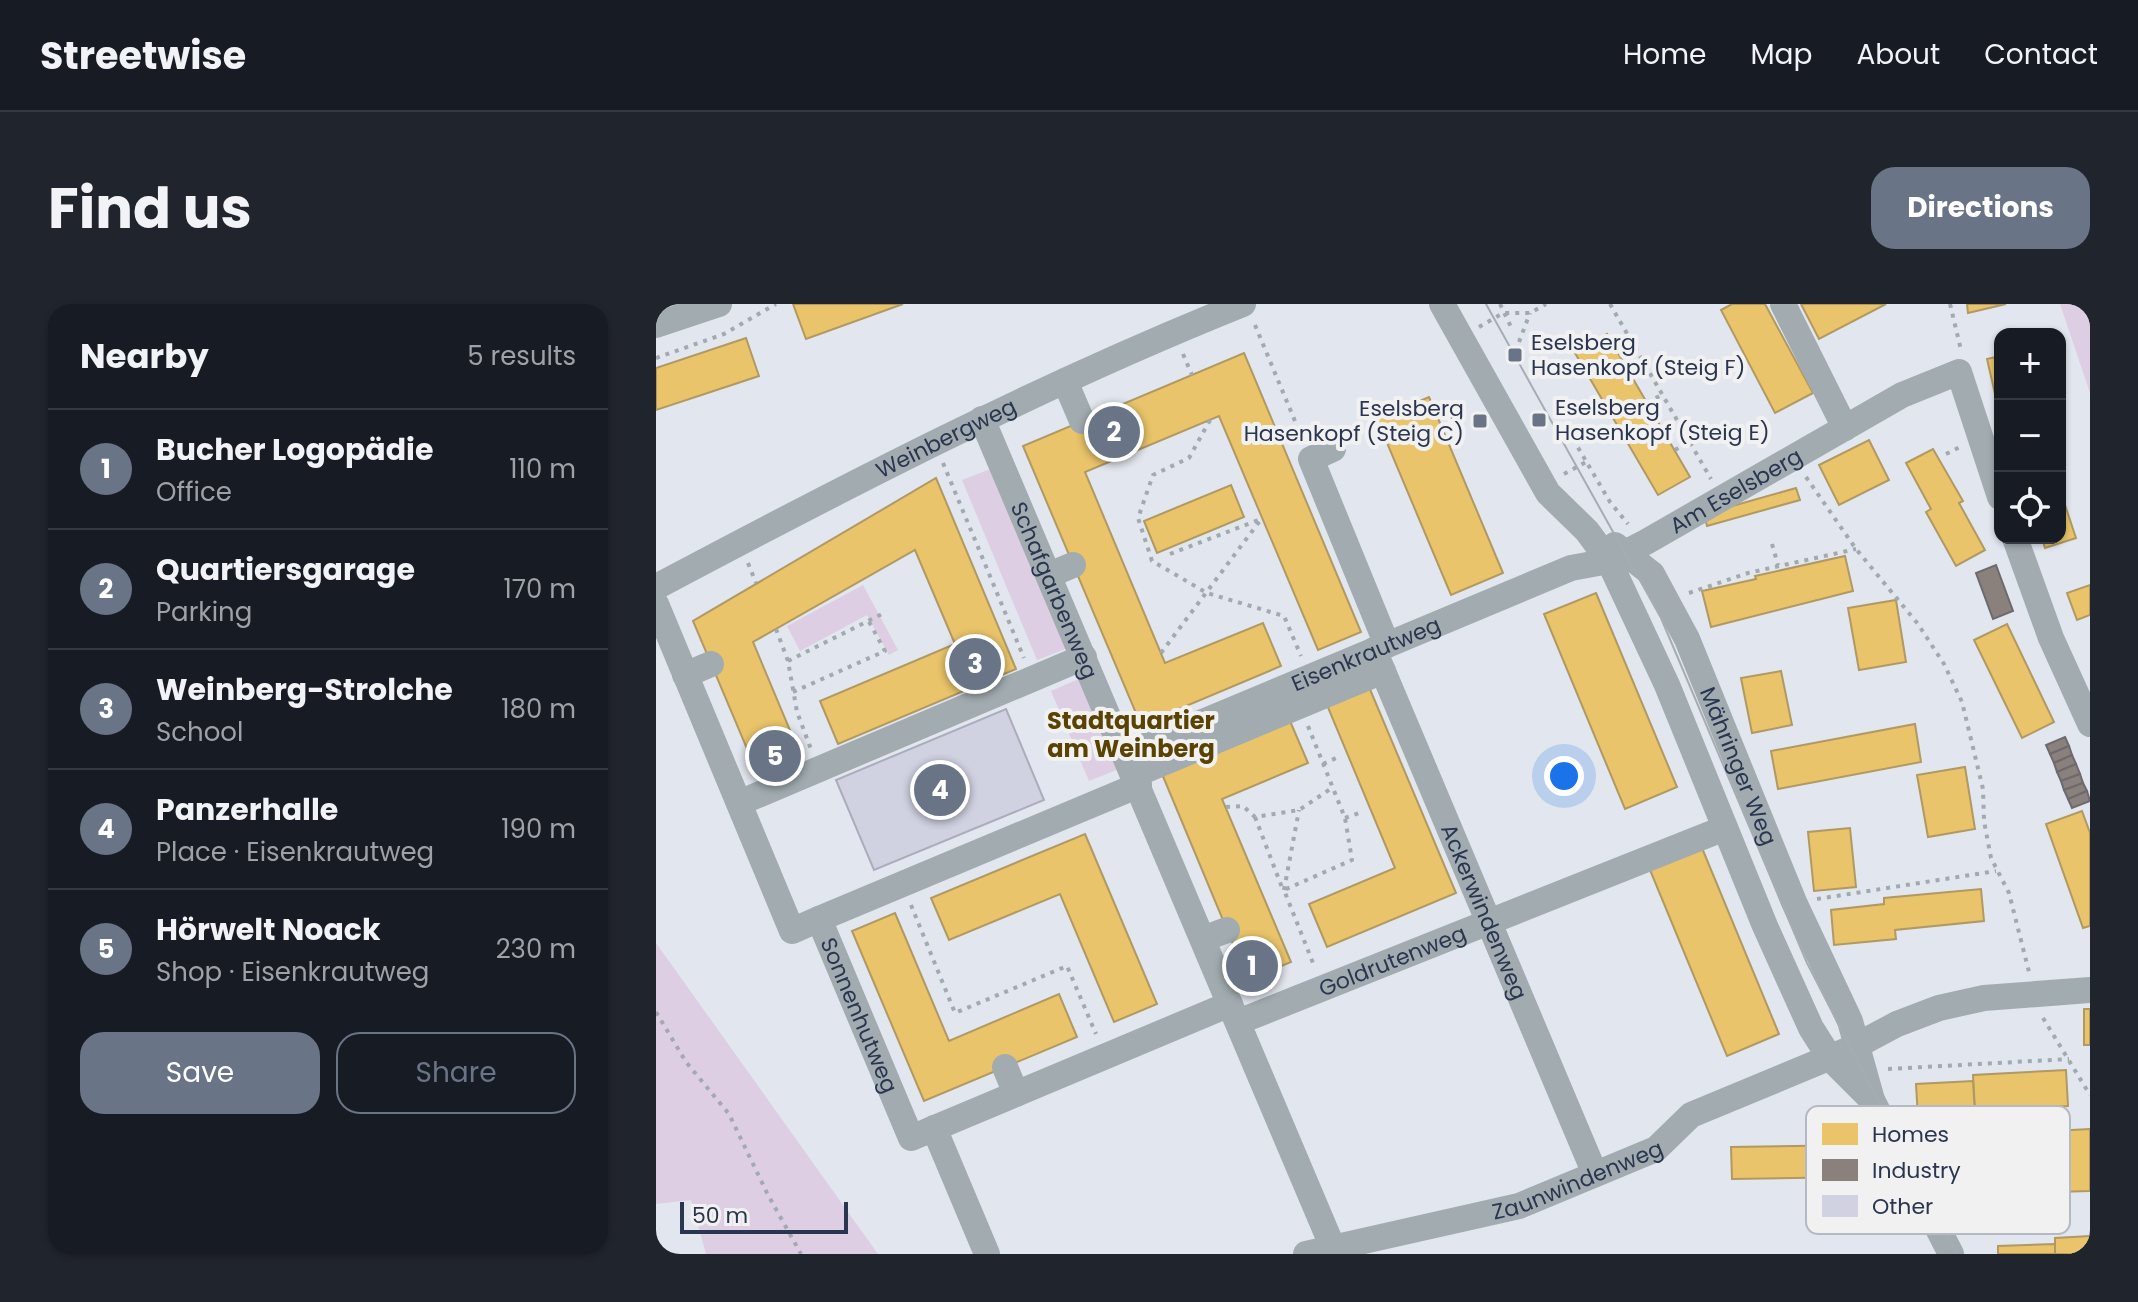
<!DOCTYPE html>
<meta charset="utf-8">
<style>
:root{--surface:#171b24;--page:#20242c;--text:#f1f3f6;--muted:#9ea1a6;--line:#363941;--accent:#6a7487}
body{margin:0;font-family:Poppins,sans-serif;background:var(--page);color:var(--text)}
.controls{position:absolute;right:24px;top:24px;display:grid;overflow:hidden;border-radius:16px;box-shadow:0 2px 6px #0004}
.controls button{width:72px;height:72px;display:grid;place-items:center;padding:0;border:0;border-bottom:2px solid var(--line);background:var(--surface);color:var(--text);font:40px sans-serif}
.scale{position:absolute;left:24px;bottom:20px;width:168px;box-sizing:border-box;padding-left:8px;border:4px solid #2a3650;border-top:0;font-size:22px;line-height:28px;white-space:nowrap;color:#2a3650;-webkit-text-stroke:6px #f1f1f1;paint-order:stroke}
.you{position:absolute;left:908px;top:472px;width:28px;height:28px;margin:-20px;border:6px solid #fff;border-radius:50%;background:#1a73e8;box-shadow:0 0 0 12px #1a73e833}
.badge{display:grid;place-items:center;width:52px;height:52px;border-radius:50%;background:var(--accent);color:#fff;font-size:26px;font-weight:700}
.pin{position:absolute;translate:-50% -50%;border:4px solid #fff;box-shadow:0 2px 8px #0006}
.list{margin:0;padding:0;list-style:none}
h2{display:flex;justify-content:space-between;align-items:center;height:104px;margin:0;padding:0 32px;font-size:34px}
h2 small{font-size:26px;font-weight:400;color:var(--muted)}
.list li{display:grid;grid-template-columns:52px 1fr auto;gap:24px;align-items:center;box-sizing:border-box;height:120px;padding:0 32px;border-top:2px solid var(--line)}
.list b{display:block;font-size:30px;white-space:nowrap}
.list p{margin:0;font-size:26px;white-space:nowrap;color:var(--muted)}
.list em{font-size:26px;font-style:normal;color:var(--muted)}
.actions{display:flex;gap:16px;padding:24px 32px}
.actions a{flex:1;padding:18px 0;border:2px solid var(--accent);border-radius:24px;text-align:center;font-size:28px;color:var(--accent)}
.actions .main{background:var(--accent);color:#fff}
.icon{flex:none;width:44px;height:44px;fill:none;stroke:currentColor;stroke-width:2;stroke-linecap:round;stroke-linejoin:round}
.map{position:relative;flex:none;width:1434px;height:950px;overflow:hidden;border-radius:24px}
header{display:flex;align-items:center;gap:48px;box-sizing:border-box;height:112px;padding:0 40px;background:var(--surface);border-bottom:2px solid var(--line)}
header strong{font-size:38px}
nav{display:flex;gap:44px;margin-inline-start:auto;font-size:28px}
.intro{display:flex;align-items:center;justify-content:space-between;box-sizing:border-box;height:192px;padding:0 48px}
h1{margin:0;font-size:56px}
.button{padding:20px 36px;border-radius:24px;background:var(--accent);color:#fff;font-size:28px;font-weight:700}
main{display:flex;gap:48px;padding:0 48px}
aside{flex:1;background:var(--surface);border-radius:24px;box-shadow:0 2px 6px #0004}
.map>svg:first-child{display:block}
</style>
<header>
<strong>Streetwise</strong>
<nav><a>Home</a><a>Map</a><a>About</a><a>Contact</a></nav>
</header>
<div class="intro"><h1>Find us</h1><a class="button">Directions</a></div>
<main>
<aside>
<h2>Nearby<small>5 results</small></h2>
<ul class="list">
<li><span class="badge">1</span><div><b>Bucher Logopädie</b><p>Office</p></div><em>110 m</em></li>
<li><span class="badge">2</span><div><b>Quartiersgarage</b><p>Parking</p></div><em>170 m</em></li>
<li><span class="badge">3</span><div><b>Weinberg-Strolche</b><p>School</p></div><em>180 m</em></li>
<li><span class="badge">4</span><div><b>Panzerhalle</b><p>Place · Eisenkrautweg</p></div><em>190 m</em></li>
<li><span class="badge">5</span><div><b>Hörwelt Noack</b><p>Shop · Eisenkrautweg</p></div><em>230 m</em></li>
</ul>
<div class="actions"><a class="main">Save</a><a>Share</a></div>
</aside>
<div class="map">
<svg width="1434" height="950" viewBox="0 0 1434 950">
<rect width="100%" height="100%" fill="#e2e6ee"/>
<g fill="#decee4">
<polygon points="1404,0 1434,0 1434,89"/>
<polygon points="337,164 412,344 381,356 306,176"/>
<polygon points="207,281 242,346 233,351 211,311 144,347 131,322"/>
<polygon points="425,374 463,465 433,477 395,387"/>
<polygon points="0,639 222,950 50,950 35,896 0,900"/>
</g>
<g fill="#e9c46a" stroke="#b09962" stroke-width="2">
<polygon points="137,0 247,0 150,35"/>
<polygon points="1076,0 1109,0 1157,89 1119,109 1065,6"/>
<polygon points="1145,0 1230,0 1163,35"/>
<polygon points="1311,0 1350,0 1312,9"/>
<polygon points="951,30 1034,173 1002,191 919,49"/>
<polygon points="90,34 103,72 0,106 0,64"/>
<polygon points="588,49 705,328 662,346 563,112 429,168 509,359 607,319 625,362 485,421 367,142"/>
<polygon points="1344,52 1344,88 1339,90 1331,55"/>
<polygon points="773,93 847,269 795,291 721,115"/>
<polygon points="1213,136 1233,176 1183,201 1163,161"/>
<polygon points="1277,145 1307,197 1303,199 1329,246 1300,262 1270,208 1275,205 1250,159"/>
<polygon points="280,174 360,365 182,440 164,397 299,340 259,246 97,338 146,455 103,473 37,317"/>
<polygon points="575,181 588,213 501,249 488,217"/>
<polygon points="1140,184 1144,196 1051,222 1048,210"/>
<polygon points="1409,201 1420,234 1389,244 1386,234 1404,234 1404,203"/>
<polygon points="1189,252 1197,287 1055,323 1046,287 1100,275 1099,272"/>
<polygon points="1434,281 1434,311 1421,316 1411,289"/>
<polygon points="940,289 1021,483 969,505 888,310"/>
<polygon points="1240,296 1250,358 1203,366 1192,304"/>
<polygon points="1351,320 1398,418 1366,434 1318,336"/>
<polygon points="1125,367 1136,421 1096,429 1085,374"/>
<polygon points="713,383 800,589 671,643 653,600 739,564 671,401"/>
<polygon points="634,417 652,459 566,495 635,658 592,676 506,470"/>
<polygon points="1259,420 1265,458 1122,485 1115,447"/>
<polygon points="1309,463 1319,525 1272,533 1261,471"/>
<polygon points="1426,507 1434,529 1434,622 1427,624 1390,520"/>
<polygon points="1194,524 1200,583 1158,587 1152,528"/>
<polygon points="429,530 501,700 458,718 404,590 293,636 275,594"/>
<polygon points="1046,544 1123,730 1071,752 994,566"/>
<polygon points="1325,585 1328,617 1239,626 1240,635 1178,641 1175,606 1228,600 1228,594"/>
<polygon points="239,609 293,737 403,690 421,733 268,797 196,627"/>
<rect x="1428" y="705" width="6" height="36"/>
<polygon points="1410,766 1412,802 1319,807 1317,771"/>
<polygon points="1317,777 1319,811 1262,814 1260,780"/>
<polygon points="1434,825 1434,887 1400,888 1398,827"/>
<polygon points="1203,841 1203,873 1076,875 1075,843"/>
<polygon points="1434,932 1434,950 1399,950 1399,934"/>
<polygon points="1399,940 1399,950 1342,950 1342,942"/>
</g>
<g fill="#8a817c" stroke="#6d6a6f" stroke-width="2">
<polygon points="1340,261 1357,307 1337,315 1320,269"/>
<polygon points="1409,433 1413,442 1394,450 1390,441"/>
<polygon points="1413,442 1416,451 1398,459 1394,450"/>
<polygon points="1416,451 1420,460 1401,468 1398,459"/>
<polygon points="1420,460 1424,470 1405,477 1401,468"/>
<polygon points="1424,470 1427,479 1408,486 1405,477"/>
<polygon points="1427,479 1431,487 1412,495 1408,486"/>
<polygon points="1431,487 1434,497 1416,504 1412,495"/>
</g>
<polygon fill="#d0d1e1" stroke="#abacbc" stroke-width="2" points="350,405 388,496 218,566 180,476"/>
<g fill="none" stroke-linecap="round" stroke-linejoin="round">
<g stroke="#a1aaae" stroke-width="4" stroke-dasharray="4 6" stroke-linecap="butt">
<polyline points="844,0 857,27"/>
<polyline points="954,0 1055,175"/>
<polyline points="1294,0 1305,46"/>
<polyline points="599,21 646,134"/>
<polyline points="823,23 847,9 874,9 890,0"/>
<polyline points="863,38 874,9"/>
<polyline points="527,50 536,71"/>
<polyline points="964,53 980,44"/>
<polyline points="0,54 68,30 120,0"/>
<polyline points="991,99 1007,90"/>
<polyline points="554,116 533,154 497,171 482,214 496,257 551,289 628,312 645,352"/>
<polyline points="917,135 954,198 972,220"/>
<polyline points="1019,146 1033,137"/>
<polyline points="1290,150 1304,143"/>
<polyline points="287,159 368,354"/>
<polyline points="908,170 930,158"/>
<polyline points="1150,173 1200,245 1262,320 1288,360 1306,398 1327,485 1328,517 1335,554 1353,589 1373,668"/>
<polyline points="1116,240 1122,261"/>
<polyline points="514,250 605,215"/>
<polyline points="92,259 100,279"/>
<polyline points="1033,289 1092,269 1200,245"/>
<polyline points="120,325 132,357 141,408 155,445"/>
<polyline points="505,349 606,214"/>
<polyline points="132,357 226,310"/>
<polyline points="137,388 229,347 212,316"/>
<polyline points="652,422 689,514 696,556 628,586 659,664"/>
<polyline points="667,460 680,454"/>
<polyline points="570,503 587,502 599,513 643,506 676,484"/>
<polyline points="599,513 627,586"/>
<polyline points="689,514 703,509"/>
<polyline points="628,586 643,506"/>
<polyline points="1161,595 1340,567"/>
<polyline points="255,601 299,709 411,662 440,730"/>
<polyline points="0,708 30,758 73,810 111,889 145,950"/>
<polyline points="1387,714 1434,791"/>
<polyline points="1232,765 1413,755"/>
</g>
<g stroke="#a2acb0" stroke-width="26">
<polyline points="786,0 892,189 931,227 953,257 1011,381 1109,622 1155,724 1174,754 1216,796"/>
<polyline points="1127,0 1189,124"/>
<polyline points="0,21 63,0"/>
<polyline points="409,77 426,117"/>
<path id="s1" d="M326,115L677,944"/>
<polyline points="677,145 655,155 731,341"/>
<polyline points="1359,234 1395,334 1434,420"/>
<path id="s2" d="M959,241L996,270L1031,335L1138,598L1194,717L1216,796L1295,950"/>
<polyline points="393,271 417,261"/>
<path id="s3" d="M0,283C192,181 385,81 587,0"/>
<path id="s4" d="M0,300L136,627L163,615L255,834L574,700"/>
<path id="s5" d="M718,346L939,870"/>
<polyline points="29,371 55,360"/>
<path id="s6" d="M470,450L915,264L953,257L990,238L1246,91L1303,68L1344,193"/>
<polyline points="478,471 727,367"/>
<polyline points="83,499 428,353"/>
<polyline points="163,615 483,481"/>
<polyline points="547,635 571,626"/>
<path id="s7" d="M582,718L1069,524"/>
<polyline points="349,763 360,790"/>
<polyline points="278,824 331,950"/>
<path id="s8" d="M650,950L863,902L1000,845L1035,811L1194,745L1241,720L1283,704L1328,694L1434,686"/>
</g>
<polyline stroke="#a6adb2" stroke-width="2" points="830,0 1005,314 1151,659 1301,950"/>
</g>
<g fill="#6a7487" stroke="#f1f1f1" stroke-width="3">
<rect x="851" y="43" width="16" height="16" rx="4"/>
<rect x="875" y="108" width="16" height="16" rx="4"/>
<rect x="816" y="109" width="16" height="16" rx="4"/>
</g>
<g text-anchor="middle" dominant-baseline="central" stroke-width="8" stroke-linejoin="round" paint-order="stroke">
<g font-size="22" fill="#2a3650" stroke="#f1f1f1" text-anchor="start">
<text x="875" y="38">Eselsberg<tspan x="875" dy="25">Hasenkopf (Steig F)</tspan></text>
<text x="899" y="103">Eselsberg<tspan x="899" dy="25">Hasenkopf (Steig E)</tspan></text>
<text x="808" y="104" text-anchor="end">Eselsberg<tspan x="808" dy="25">Hasenkopf (Steig C)</tspan></text>
</g>
<g font-size="22" fill="#2a3650" stroke="#f1f1f1">
<text stroke="none"><textPath href="#s3" startOffset="326">Weinbergweg</textPath></text>
<text stroke="none"><textPath href="#s6" startOffset="666">Am Eselsberg</textPath></text>
<text stroke="none"><textPath href="#s1" startOffset="186">Schafgarbenweg</textPath></text>
<text stroke="none"><textPath href="#s6" startOffset="260">Eisenkrautweg</textPath></text>
<text stroke="none"><textPath href="#s2" startOffset="258">Mähringer Weg</textPath></text>
<text stroke="none"><textPath href="#s5" startOffset="284">Ackerwindenweg</textPath></text>
<text stroke="none"><textPath href="#s7" startOffset="166">Goldrutenweg</textPath></text>
<text stroke="none"><textPath href="#s4" startOffset="488">Sonnenhutweg</textPath></text>
<text stroke="none"><textPath href="#s8" startOffset="282">Zaunwindenweg</textPath></text>
</g>
<g font-size="24" font-weight="bold" fill="#5a4202" stroke="#f1f1f1">
<text x="475" y="416">Stadtquartier<tspan x="475" dy="28">am Weinberg</tspan></text>
</g>
</g>
<rect x="1150" y="802" width="264" height="128" rx="12" fill="#f1f1f1" stroke="#b5b9c1" stroke-width="2"/>
<rect x="1166" y="819" width="36" height="22" fill="#e9c46a"/>
<rect x="1166" y="855" width="36" height="22" fill="#8a817c"/>
<rect x="1166" y="891" width="36" height="22" fill="#d0d1e1"/>
<g font-size="22" fill="#2a3650">
<text x="1216" y="838">Homes</text>
<text x="1216" y="874">Industry</text>
<text x="1216" y="910">Other</text>
</g>
</svg>
<div class="controls">
<button>+</button>
<button>−</button>
<button><svg class="icon" aria-label="locate" viewBox="0 0 24 24"><circle cx="12" cy="12" r="6"/><path d="M12 2v4M12 18v4M2 12h4M18 12h4"/></svg></button>
</div>
<div class="scale">50 m</div>
<div class="you"></div>
<div class="pin badge" style="left:596px;top:662px">1</div>
<div class="pin badge" style="left:458px;top:128px">2</div>
<div class="pin badge" style="left:319px;top:360px">3</div>
<div class="pin badge" style="left:284px;top:486px">4</div>
<div class="pin badge" style="left:119px;top:452px">5</div>
</div>
</main>
